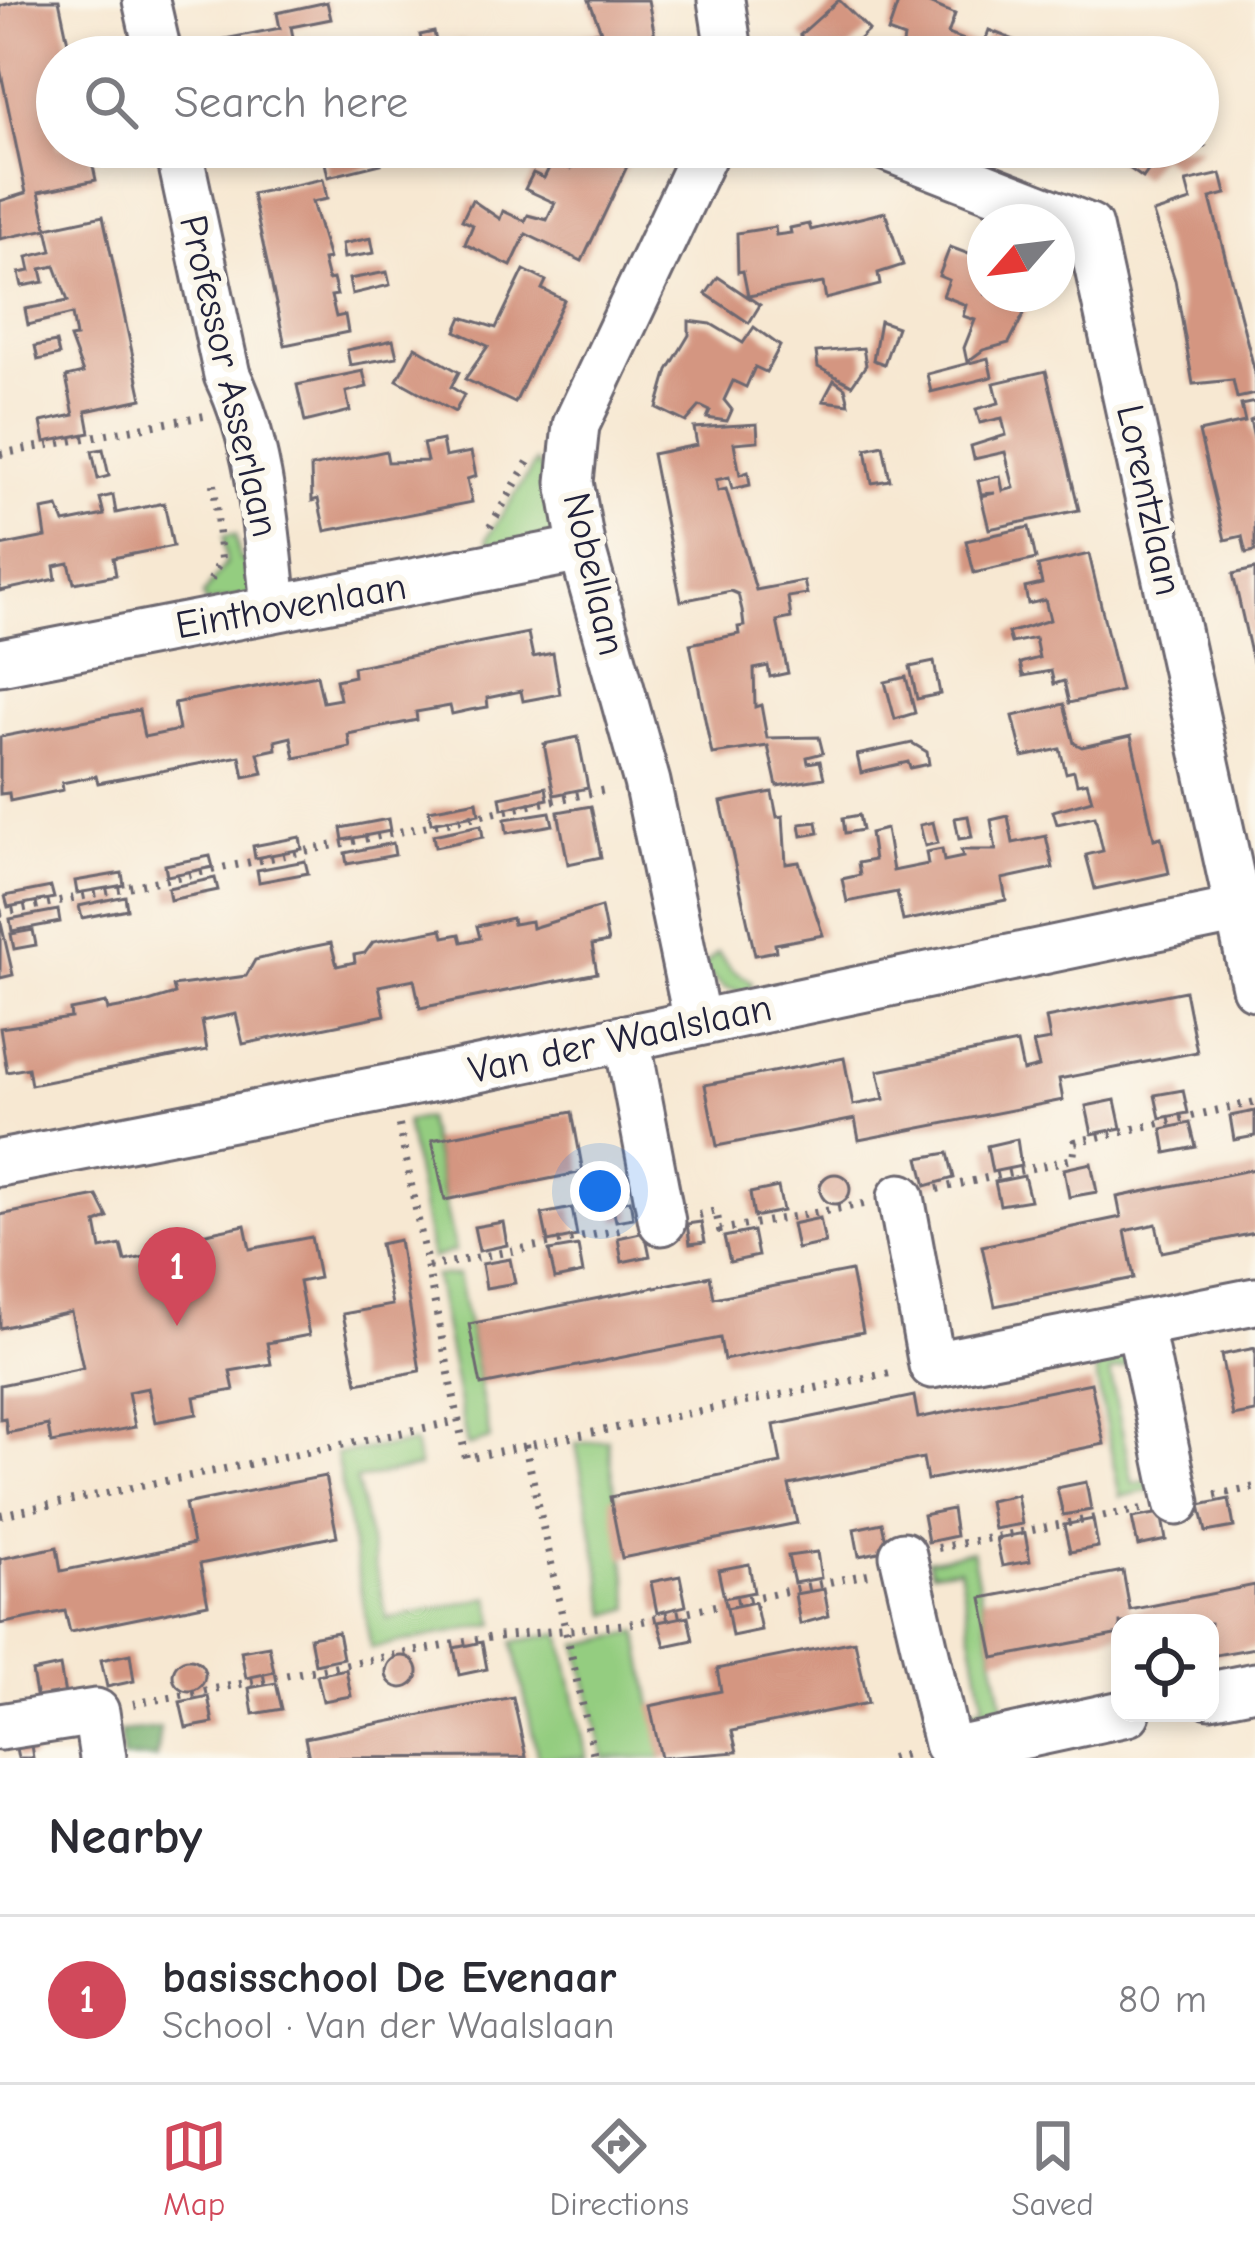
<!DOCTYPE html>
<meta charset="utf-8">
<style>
:root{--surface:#fff;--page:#f2f2f3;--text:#2b2b33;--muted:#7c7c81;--line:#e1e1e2;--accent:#d1495b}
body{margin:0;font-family:"Comic Neue",sans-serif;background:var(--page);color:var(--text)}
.controls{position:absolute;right:36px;bottom:36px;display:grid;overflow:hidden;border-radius:24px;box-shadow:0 6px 18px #0003}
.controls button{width:108px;height:108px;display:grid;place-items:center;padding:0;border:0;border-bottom:3px solid var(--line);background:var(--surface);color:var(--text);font:60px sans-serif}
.compass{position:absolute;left:967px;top:204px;width:108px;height:108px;border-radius:50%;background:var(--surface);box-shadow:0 6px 18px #0003;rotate:242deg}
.you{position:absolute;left:600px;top:1191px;width:42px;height:42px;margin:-30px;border:9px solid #fff;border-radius:50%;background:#1a73e8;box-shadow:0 0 0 18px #1a73e833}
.badge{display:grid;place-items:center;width:78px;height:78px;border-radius:50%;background:var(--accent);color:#fff;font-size:39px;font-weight:700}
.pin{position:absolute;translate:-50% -99px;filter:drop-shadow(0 3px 6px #0008)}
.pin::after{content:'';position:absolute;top:63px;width:42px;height:36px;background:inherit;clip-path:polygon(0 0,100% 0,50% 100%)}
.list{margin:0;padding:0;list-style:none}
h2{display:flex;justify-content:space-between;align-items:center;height:156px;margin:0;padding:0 48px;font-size:51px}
h2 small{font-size:39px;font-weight:400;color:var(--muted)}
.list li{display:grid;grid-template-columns:78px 1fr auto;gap:36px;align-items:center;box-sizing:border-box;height:168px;padding:0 48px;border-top:3px solid var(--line)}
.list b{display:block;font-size:45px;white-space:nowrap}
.list p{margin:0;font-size:39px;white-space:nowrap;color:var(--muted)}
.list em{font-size:39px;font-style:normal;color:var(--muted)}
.icon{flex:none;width:66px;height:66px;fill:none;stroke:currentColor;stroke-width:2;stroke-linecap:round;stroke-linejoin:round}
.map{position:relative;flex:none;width:1255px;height:1758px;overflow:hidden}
.search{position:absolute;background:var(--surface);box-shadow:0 6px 18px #0003;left:36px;right:36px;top:36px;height:132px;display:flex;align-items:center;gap:30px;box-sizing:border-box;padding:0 42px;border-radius:66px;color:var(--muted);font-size:45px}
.sheet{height:324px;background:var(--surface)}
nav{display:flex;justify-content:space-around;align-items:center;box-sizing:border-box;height:168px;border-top:3px solid var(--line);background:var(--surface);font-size:33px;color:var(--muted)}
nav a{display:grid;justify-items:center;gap:6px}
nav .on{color:var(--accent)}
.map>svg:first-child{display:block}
</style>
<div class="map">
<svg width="1255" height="1758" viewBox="0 0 1255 1758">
<rect width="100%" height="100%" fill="#fbf7ec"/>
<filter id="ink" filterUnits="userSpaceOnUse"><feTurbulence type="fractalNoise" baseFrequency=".00833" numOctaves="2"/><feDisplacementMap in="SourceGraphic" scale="24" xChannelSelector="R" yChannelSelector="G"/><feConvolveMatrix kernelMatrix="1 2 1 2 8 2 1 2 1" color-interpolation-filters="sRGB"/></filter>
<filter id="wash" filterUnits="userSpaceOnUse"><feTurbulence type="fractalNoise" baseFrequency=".004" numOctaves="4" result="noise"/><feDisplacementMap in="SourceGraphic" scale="48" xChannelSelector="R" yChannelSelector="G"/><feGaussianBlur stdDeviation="2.7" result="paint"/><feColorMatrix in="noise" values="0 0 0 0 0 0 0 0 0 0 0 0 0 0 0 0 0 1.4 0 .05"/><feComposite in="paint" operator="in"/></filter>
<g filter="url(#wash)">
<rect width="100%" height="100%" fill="#f7e8d2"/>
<g fill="#94cd80" stroke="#5b785e" stroke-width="3">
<polygon points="536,462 545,475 556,539 495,558 487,538"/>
<polygon points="235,535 240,560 255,560 255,595 205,603 203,595 226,563 224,536"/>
<polygon points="718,952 732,970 752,981 750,993 725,988 700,969"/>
<polygon points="426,1118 455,1251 432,1258 406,1121"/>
<polygon points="458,1275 490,1439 467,1446 435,1276"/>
<polygon points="1132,1354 1133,1365 1110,1372 1133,1484 1158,1478 1159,1488 1120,1497 1093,1359"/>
<polygon points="608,1440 631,1608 608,1615 576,1444"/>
<polygon points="414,1443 419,1467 356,1480 387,1619 490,1597 495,1624 371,1648 336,1454"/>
<polygon points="972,1551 1005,1716 966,1725 961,1712 984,1706 959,1568 932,1572 928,1560"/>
<polygon points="638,1632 662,1758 604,1758 578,1645"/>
<polygon points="561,1633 587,1758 538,1758 513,1642"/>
</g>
<polygon fill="#77b06e" stroke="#4c6954" stroke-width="3" points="160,1728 156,1758 122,1758 120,1732"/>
<g id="blocks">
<g fill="#d49681">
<polygon points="23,0 59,0 71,57 57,57 57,147 89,147 96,180 39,192 47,228 103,216 142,399 86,411 90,433 45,442 41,422 74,415 66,377 83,373 70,338 76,337 72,314 28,325 25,309 68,301 55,266 41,269 44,282 22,286 19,273 30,271 27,257 52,251 47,229 0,239 0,201 26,193 0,68 0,6"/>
<polygon points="589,0 648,0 659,57 574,57 570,36 601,31"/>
<polygon points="839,0 869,30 840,57 820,57 800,35"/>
<polygon points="899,0 922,0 955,14 948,34 983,47 989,30 1057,57 901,57 904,38 888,32"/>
<polygon points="327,2 331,19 291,27 297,57 224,57 220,40 280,28 277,13"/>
<polygon points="434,32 439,55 425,57 420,35"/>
<polygon points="1115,38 1129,45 1124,57 1108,54"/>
<polygon points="465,40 466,57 447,57 456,41"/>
<polygon points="582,147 609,147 631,158 582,261 526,234 511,266 465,244 473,225 462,220 472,200 500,219 503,211 525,221 528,215 547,220 555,203 525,189 533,173 544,178 553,160 571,169"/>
<polygon points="1099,147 1203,147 1174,166 1159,155 1143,178"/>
<polygon points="371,148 377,148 381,164 328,177 324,158"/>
<polygon points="1221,174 1226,194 1210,198 1255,372 1255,394 1237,398 1233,380 1193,384 1175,280 1153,213 1191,201 1186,182"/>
<polygon points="323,179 327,199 312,202 329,259 323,260 328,280 333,279 337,295 331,296 336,317 345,315 348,332 285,345 252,194"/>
<polygon points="885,212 903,265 878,273 880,285 826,299 823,283 748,296 743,271 738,272 737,233 775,227 776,235 791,233 790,228 809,224 811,230"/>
<polygon points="371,238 374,253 344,258 342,244"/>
<polygon points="950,247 985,260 985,294 1033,296 1009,343 983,350 967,362 964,348 975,320 963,316 966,305 943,296 949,280 939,276"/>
<polygon points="524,270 546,281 542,289 564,300 515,403 465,379 488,346 456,331 462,317 496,328"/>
<polygon points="387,272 390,285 352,294 349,279"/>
<polygon points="718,277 760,305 749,323 706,294"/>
<polygon points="689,321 711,324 743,343 754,327 780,346 766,372 755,367 746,387 733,381 724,400 732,410 727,421 707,418 710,411 700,406 686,422 657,408 668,370 689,335"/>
<polygon points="880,321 897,327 884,364 873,360"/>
<polygon points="393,340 397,357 350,365 347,350"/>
<polygon points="56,342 59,355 38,360 35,346"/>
<polygon points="415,347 459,372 451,387 464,395 455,412 397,380"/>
<polygon points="863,348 866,365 852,385 818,367 816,352"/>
<polygon points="988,358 992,377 931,392 927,374"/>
<polygon points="363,371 367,387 346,392 350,411 305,422 297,385"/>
<polygon points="1046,371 1079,510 989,529 981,496 995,493 981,494 978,481 1000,476 1003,491 1014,488 1005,452 974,459 971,446 1006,435 1002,418 980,423 976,409 999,403 994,383"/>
<polygon points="834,380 845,388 849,404 823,401"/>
<polygon points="1255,402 1255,419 1250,421 1255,443 1255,551 1246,553 1242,536 1225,540 1199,432 1245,422 1241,405"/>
<polygon points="757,424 758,441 734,443 740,475 748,472 750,485 732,489 729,477 716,480 718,491 726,489 756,590 804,581 807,594 788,597 791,618 777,621 788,673 770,677 768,666 754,669 755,707 761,705 767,738 819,737 823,753 807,757 808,763 820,761 824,778 777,786 768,746 712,754 690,644 739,634 738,627 744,626 742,610 738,594 731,591 681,601 652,454 697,445 694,428"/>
<polygon points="442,440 445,457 471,452 476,476 467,479 472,502 325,531 318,499 312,501 311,467 386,451 388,462 427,461 423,444"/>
<polygon points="883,445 890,480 872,483 866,449"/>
<polygon points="103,449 109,476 98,479 92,451"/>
<polygon points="113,495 116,513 164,503 173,546 113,558 116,575 74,583 69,563 54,566 56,579 0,591 0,546 46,537 42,510 58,507 64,523 104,515 100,498"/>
<polygon points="1029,527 1036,559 974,573 966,541"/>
<polygon points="1089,554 1121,691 1069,703 1064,681 1054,684 1051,671 1023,676 1020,663 1039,658 1035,638 1011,643 1008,633 1050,620 1045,600 1028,604 1025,588 1042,584 1038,566"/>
<polygon points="1255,569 1255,662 1253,662 1233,574"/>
<polygon points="528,633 533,657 553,653 560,694 523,701 521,691 487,698 488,707 470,710 452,714 450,706 416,712 417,720 348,734 350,747 295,758 291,737 275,741 276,749 258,753 263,773 244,777 240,756 98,783 96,776 62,783 63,790 10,801 9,793 0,794 0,737 139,710 144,737 179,730 174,703 317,675 323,702 340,699 336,680 354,676 353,667"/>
<polygon points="934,662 940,694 917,699 910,667"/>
<polygon points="906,677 915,713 895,719 885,682"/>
<polygon points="1064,704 1074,743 1082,747 1131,736 1154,839 1161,837 1169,873 1095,889 1086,855 1103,851 1095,816 1057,824 1053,811 1092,800 1087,782 1077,784 1074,771 1066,773 1060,749 1023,757 1013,716"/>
<polygon points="578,737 588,788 554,795 544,744"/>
<polygon points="912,743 927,752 929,764 910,768 908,762 861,773 857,755"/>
<polygon points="546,787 548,799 502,809 500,797"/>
<polygon points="772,792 777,817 783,816 786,864 799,862 823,935 775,944 776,951 755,955 721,802"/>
<polygon points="477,801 479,814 431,823 429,810"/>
<polygon points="591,806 601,857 568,864 558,812"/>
<polygon points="550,812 553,825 507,833 505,819"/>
<polygon points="859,815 862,830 845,833 843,818"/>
<polygon points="968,816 972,837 959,839 955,818"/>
<polygon points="1008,816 1013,843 1046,836 1053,868 1002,879 1006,900 903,921 897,892 847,902 842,879 860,875 858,863 874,860 870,833 886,829 893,871 928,864 926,852 942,849 944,861 963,857 961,850 996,850 991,820"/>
<polygon points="388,819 390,831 343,840 341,828"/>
<polygon points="817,822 819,833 802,836 800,824"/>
<polygon points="933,822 938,843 925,846 920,825"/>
<polygon points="481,825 483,837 435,847 433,835"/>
<polygon points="300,837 302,849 255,858 253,846"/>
<polygon points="393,843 395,855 347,864 345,853"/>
<polygon points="210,856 213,867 167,876 165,865"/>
<polygon points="305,861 308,873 259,882 257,870"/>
<polygon points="122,873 124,885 77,893 75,881"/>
<polygon points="215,878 218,890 170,900 168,888"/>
<polygon points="51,887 54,898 8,907 5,896"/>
<polygon points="125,896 127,909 82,918 79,906"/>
<polygon points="601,907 608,942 592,945 597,973 420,1008 414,979 379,986 385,1015 243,1044 236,1014 202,1021 207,1050 31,1085 28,1068 7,1072 0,1028 71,1018 70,1010 106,1003 108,1010 142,1004 175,994 173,986 246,976 255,960 301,949 331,943 337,966 355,962 354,955 365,953 373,942 442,929 444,937 460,934 462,942 480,938 477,926 512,918 513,924 531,921 532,928"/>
<polygon points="58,910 60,922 12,931 10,919"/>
<polygon points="0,919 13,975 0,978"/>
<polygon points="33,930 36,945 14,949 11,934"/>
<polygon points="1185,991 1197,1052 1059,1079 1063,1100 859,1140 855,1119 717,1146 705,1085 844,1058 853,1105 884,1099 878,1071 1017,1043 1023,1071 1039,1067 1033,1043 1050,1040 1046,1018"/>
<polygon points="1183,1090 1188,1113 1160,1118 1155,1095"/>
<polygon points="1115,1100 1121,1128 1092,1134 1086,1106"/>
<polygon points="1255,1111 1255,1136 1234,1140 1230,1116"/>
<polygon points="572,1112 583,1172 445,1200 432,1140"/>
<polygon points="1190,1123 1196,1147 1166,1153 1162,1129"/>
<polygon points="1017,1139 1021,1166 992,1172 987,1146"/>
<polygon points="948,1153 954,1178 926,1186 919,1158"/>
<polygon points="1091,1163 1097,1192 1069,1197 1064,1169"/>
<polygon points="1255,1169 1255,1233 1162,1252 1156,1224 1125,1231 1134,1278 995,1306 982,1246 1121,1217 1117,1197"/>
<circle cx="835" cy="1189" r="15"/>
<polygon points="1024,1176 1030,1200 1000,1205 995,1182"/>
<polygon points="778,1187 783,1211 754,1217 750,1193"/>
<polygon points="97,1196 108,1218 96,1223 101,1249 121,1245 125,1261 184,1249 182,1238 245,1225 250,1249 311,1237 319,1278 299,1282 309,1335 267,1343 271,1364 230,1371 234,1390 194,1397 197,1414 155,1422 148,1388 128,1392 135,1427 51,1443 48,1425 7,1433 5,1418 0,1419 0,1385 83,1368 71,1312 0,1328 0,1215"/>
<polygon points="630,1200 633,1218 616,1221 612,1204"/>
<polygon points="572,1208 577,1236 548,1242 542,1214"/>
<polygon points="820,1218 825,1243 797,1249 792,1224"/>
<polygon points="503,1222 507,1245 479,1251 474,1227"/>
<polygon points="701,1222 705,1242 690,1244 687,1224"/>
<polygon points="753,1231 758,1256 730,1262 724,1237"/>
<polygon points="645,1232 650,1256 622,1262 618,1238"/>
<polygon points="399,1240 420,1371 357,1383 343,1314 392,1305 380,1244"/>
<polygon points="578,1246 583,1273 555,1279 549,1251"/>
<polygon points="510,1259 515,1283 486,1288 482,1264"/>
<polygon points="851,1271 863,1332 724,1360 720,1338 481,1385 469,1324 710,1276 714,1298"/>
<polygon points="1255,1348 1255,1412 1233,1416 1221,1355"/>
<polygon points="1091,1383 1104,1444 927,1480 923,1458 789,1485 797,1523 622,1558 610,1497 781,1463 774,1425 914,1396 918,1418"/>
<polygon points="325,1476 337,1536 200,1564 208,1604 70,1632 65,1611 0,1624 0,1559 57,1547 61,1571 193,1544 185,1504"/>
<polygon points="1086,1482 1091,1510 1063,1515 1057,1488"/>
<polygon points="1017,1495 1022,1524 994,1529 989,1501"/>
<polygon points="1229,1499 1234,1527 1206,1532 1200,1505"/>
<polygon points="952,1509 956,1536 928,1542 923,1515"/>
<polygon points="1161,1513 1166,1540 1138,1546 1132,1518"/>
<polygon points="1093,1519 1098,1547 1070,1552 1064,1525"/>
<polygon points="882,1523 888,1550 859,1556 854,1529"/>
<polygon points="1025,1533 1030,1561 1002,1566 996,1538"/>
<polygon points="817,1552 821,1578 794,1583 788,1556"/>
<polygon points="749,1564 754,1592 724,1598 718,1570"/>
<polygon points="1123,1571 1130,1610 1255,1585 1255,1648 1210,1656 1210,1623 1120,1623 1120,1634 994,1658 982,1598"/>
<polygon points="680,1576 686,1606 657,1613 651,1582"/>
<polygon points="824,1589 829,1616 800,1624 795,1594"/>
<polygon points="755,1602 761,1630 732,1636 727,1608"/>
<polygon points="688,1616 693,1640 665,1646 658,1622"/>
<polygon points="338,1632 343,1658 315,1664 310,1637"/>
<polygon points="855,1641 868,1703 732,1731 737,1752 661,1758 650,1706 721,1691 717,1669"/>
<polygon points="482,1642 487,1669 459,1675 454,1648"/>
<polygon points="269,1646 274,1672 246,1678 241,1651"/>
<polygon points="130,1654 134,1681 107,1687 101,1660"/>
<circle cx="402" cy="1672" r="16"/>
<circle cx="189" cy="1675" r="16"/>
<polygon points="60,1666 65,1695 37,1700 32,1672"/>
<polygon points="346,1669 351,1696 323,1701 317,1675"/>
<polygon points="276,1683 282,1709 253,1714 249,1688"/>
<polygon points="208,1696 213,1723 186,1728 180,1702"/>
<polygon points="513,1697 526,1757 309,1758 305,1738"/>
<polygon points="31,1745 33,1758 18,1758 16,1748"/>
</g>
</g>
</g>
<g filter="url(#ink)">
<use href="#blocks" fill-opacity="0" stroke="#6d6770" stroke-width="3"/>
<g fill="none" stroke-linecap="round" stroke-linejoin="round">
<defs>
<g id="minor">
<polyline points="146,0 159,57"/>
<polyline points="721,0 730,57"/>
<path d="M178,147L227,375C261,445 266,529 274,606"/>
<polyline points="885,147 1089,227 1255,987"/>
<polyline points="0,662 582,549"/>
<polyline points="697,1021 647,782 582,549 570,482 576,425 707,147"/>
<polyline points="627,1038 662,1222"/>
<polyline points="0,1163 392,1087 1239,910"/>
<polyline points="901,1197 932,1365 1255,1301"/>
<polyline points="1140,1327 1177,1502"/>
<polyline points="903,1555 947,1744 966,1748 1127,1713"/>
<polyline points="1210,1695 1255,1686"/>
<polyline points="0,1727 96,1712 103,1758"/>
</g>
</defs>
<use href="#minor" stroke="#6d6770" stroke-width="51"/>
<g stroke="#6d6770" stroke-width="8" stroke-dasharray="3 9" stroke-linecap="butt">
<polyline points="0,454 204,416"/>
<polyline points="490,527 528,462"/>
<polyline points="211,580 221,559 214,484"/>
<polyline points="0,913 610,789"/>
<polyline points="399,1125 466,1458 895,1372"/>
<polyline points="937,1189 1073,1159 1075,1142 1255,1102"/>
<polyline points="699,1215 716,1211 720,1230 864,1204"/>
<polyline points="428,1267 625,1229"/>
<polyline points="525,1445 594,1758"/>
<polyline points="1215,1495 1255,1487"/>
<polyline points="0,1515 458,1421"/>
<polyline points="938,1548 1142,1509"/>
<polyline points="133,1704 493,1637 628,1624 868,1574"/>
<polyline points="890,1758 911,1753"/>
</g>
<use href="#minor" stroke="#fff" stroke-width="45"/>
</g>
</g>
<g text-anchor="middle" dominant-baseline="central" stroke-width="12" stroke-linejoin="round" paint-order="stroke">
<g font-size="39" fill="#22223b" stroke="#fbf7ec">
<text transform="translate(229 376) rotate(77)">Professor Asserlaan</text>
<text transform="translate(1149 500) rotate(78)">Lorentzlaan</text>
<text transform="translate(594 574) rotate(77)">Nobellaan</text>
<text transform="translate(291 606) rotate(-10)">Einthovenlaan</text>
<text transform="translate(620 1039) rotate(-12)">Van der Waalslaan</text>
</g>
</g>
</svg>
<div class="controls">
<button><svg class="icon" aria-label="locate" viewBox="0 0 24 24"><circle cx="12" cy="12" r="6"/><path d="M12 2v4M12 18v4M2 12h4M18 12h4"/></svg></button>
</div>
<svg class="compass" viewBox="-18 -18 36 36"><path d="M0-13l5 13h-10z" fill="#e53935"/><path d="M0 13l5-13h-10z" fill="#7c7c81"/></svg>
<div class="you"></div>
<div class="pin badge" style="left:177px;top:1326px">1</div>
<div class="search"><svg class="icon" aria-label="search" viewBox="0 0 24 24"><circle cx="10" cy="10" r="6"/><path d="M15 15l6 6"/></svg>Search here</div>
</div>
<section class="sheet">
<h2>Nearby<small></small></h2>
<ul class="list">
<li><span class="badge">1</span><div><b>basisschool De Evenaar</b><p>School · Van der Waalslaan</p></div><em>80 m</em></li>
</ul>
</section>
<nav>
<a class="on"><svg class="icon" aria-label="map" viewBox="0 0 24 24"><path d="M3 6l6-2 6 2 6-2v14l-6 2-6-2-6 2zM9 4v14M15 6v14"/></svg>Map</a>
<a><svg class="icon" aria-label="directions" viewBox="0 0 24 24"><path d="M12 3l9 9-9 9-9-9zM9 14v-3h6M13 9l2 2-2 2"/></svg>Directions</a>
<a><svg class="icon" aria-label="saved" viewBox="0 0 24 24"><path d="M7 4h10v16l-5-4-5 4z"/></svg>Saved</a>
</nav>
